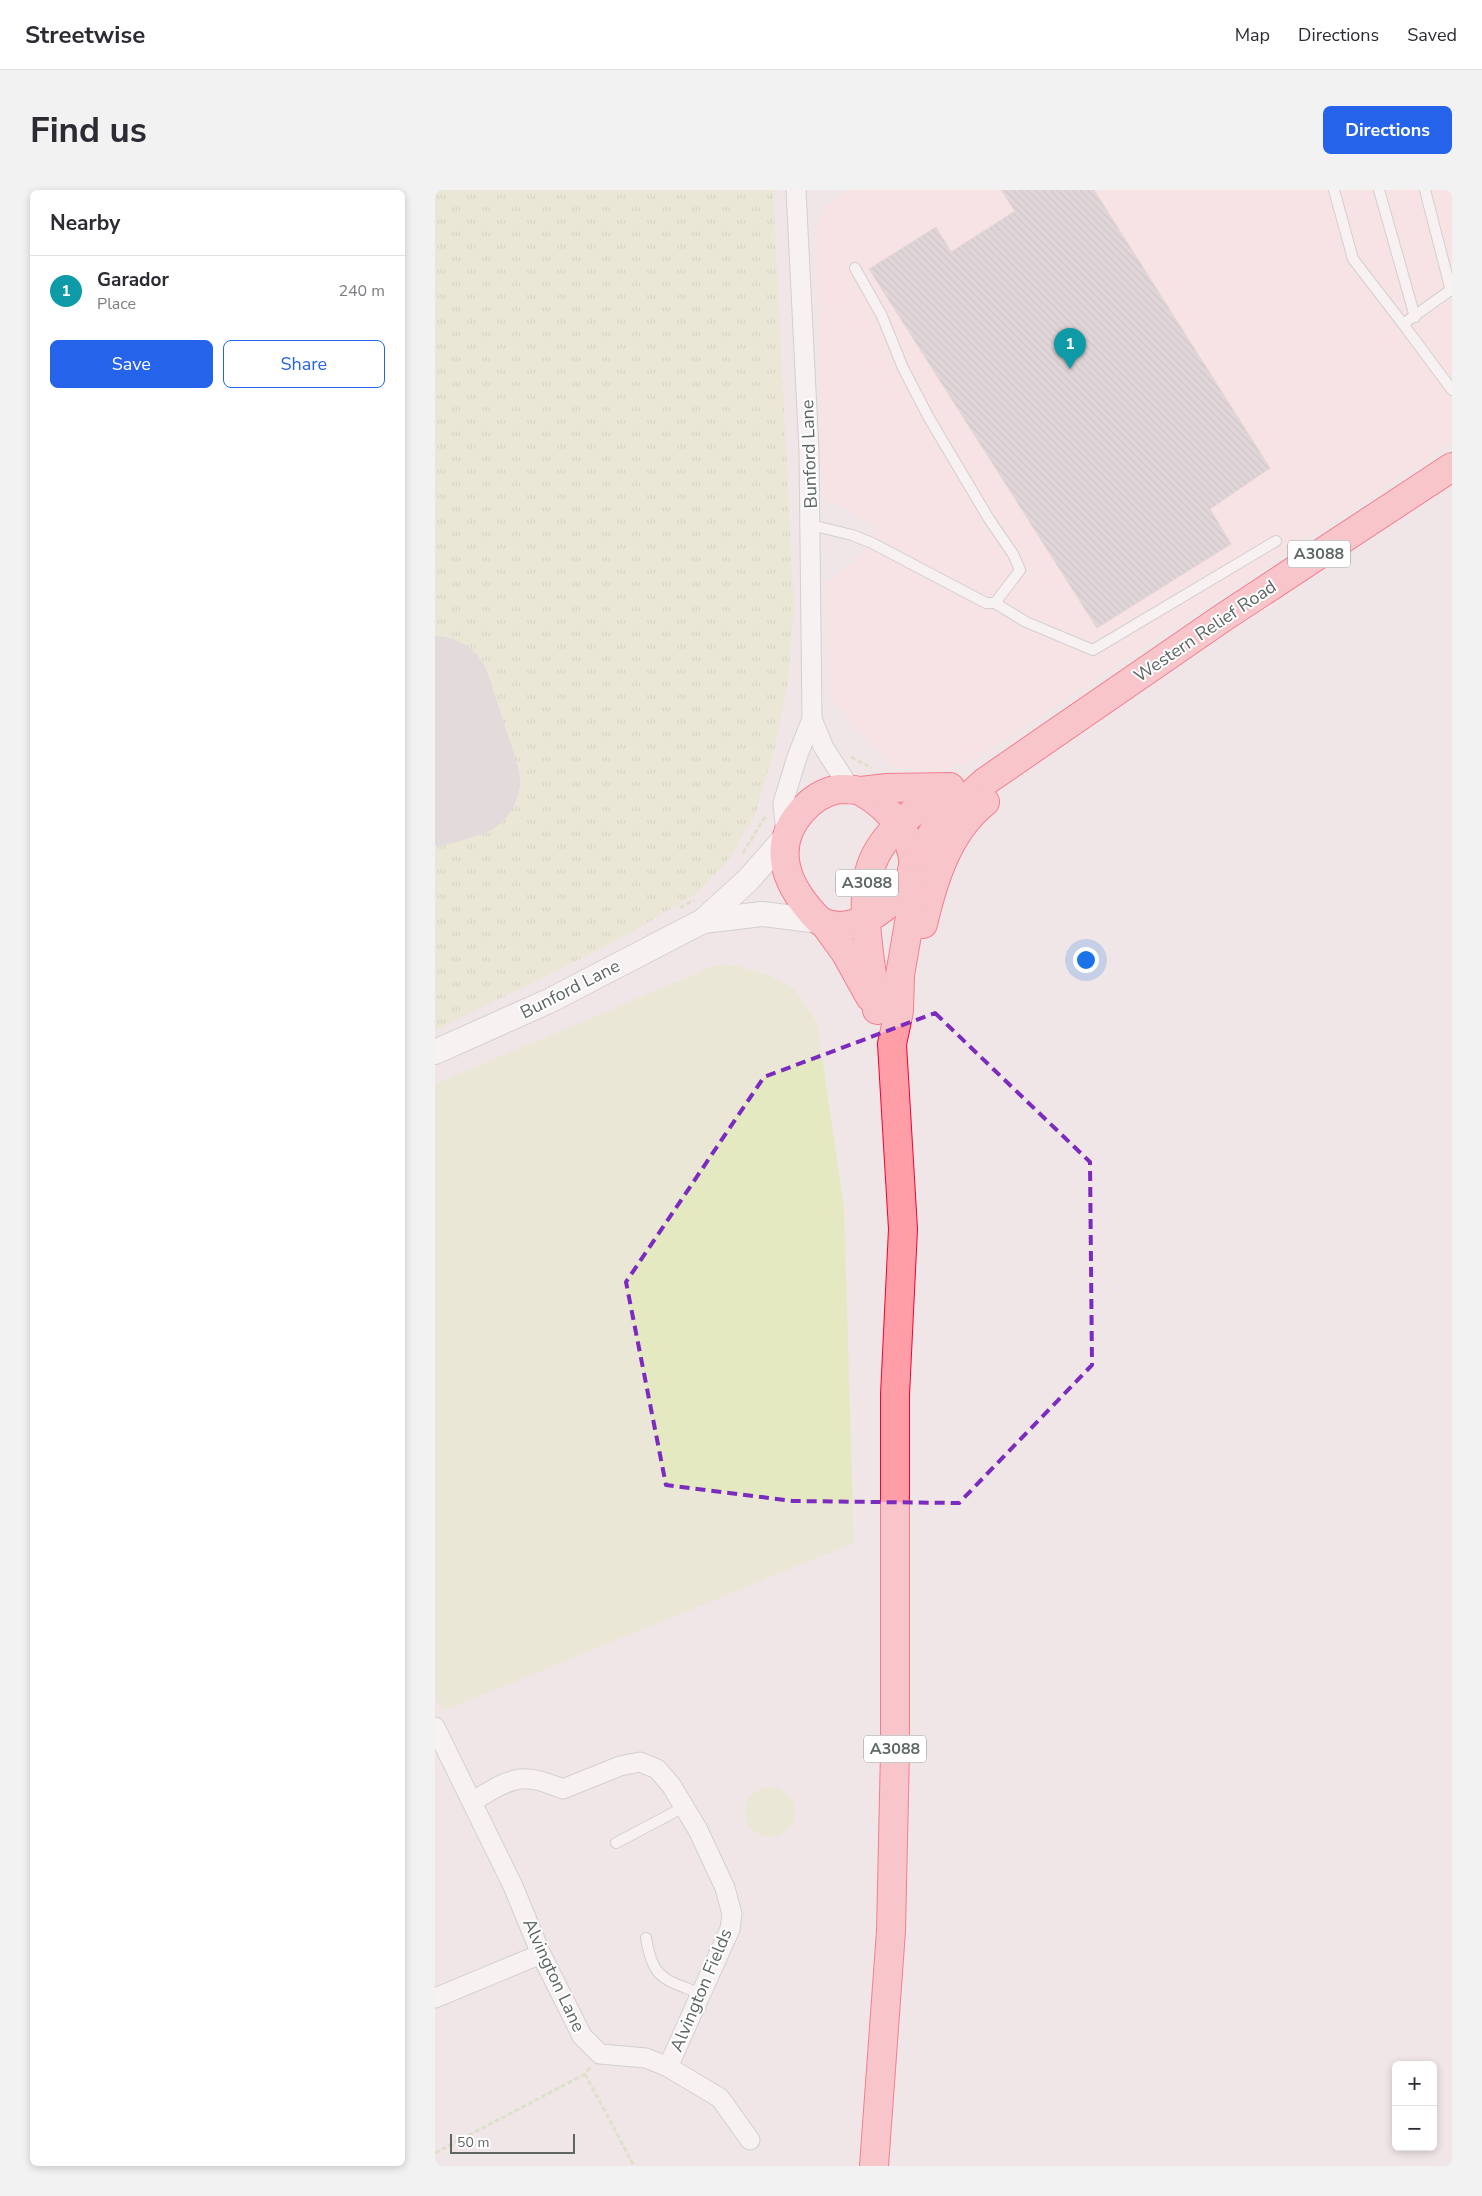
<!DOCTYPE html>
<meta charset="utf-8">
<style>
:root{--surface:#fff;--page:#f2f2f3;--text:#2b2b33;--muted:#7c7c81;--line:#e1e1e2;--accent:#2563eb}
body{margin:0;font-family:"Nunito Sans",sans-serif;background:var(--page);color:var(--text)}
.controls{position:absolute;right:15px;bottom:15px;display:grid;overflow:hidden;border-radius:8px;box-shadow:0 2px 8px #0003}
.controls button{width:45px;height:45px;display:grid;place-items:center;padding:0;border:0;border-bottom:1px solid var(--line);background:var(--surface);color:var(--text);font:25px sans-serif}
.scale{position:absolute;left:15px;bottom:12px;width:125px;box-sizing:border-box;padding-left:5px;border:2px solid #5e6764;border-top:0;font-size:14px;line-height:18px;white-space:nowrap;color:#5e6764;-webkit-text-stroke:4px #fff;paint-order:stroke}
.you{position:absolute;left:650px;top:769px;width:18px;height:18px;margin:-12px;border:4px solid #fff;border-radius:50%;background:#1a73e8;box-shadow:0 0 0 8px #1a73e833}
.badge{display:grid;place-items:center;width:32px;height:32px;border-radius:50%;background:var(--accent);color:#fff;font-size:16px;font-weight:700}
.pin{position:absolute;translate:-50% -41px;filter:drop-shadow(0 1px 2px #0008)}
.pin::after{content:'';position:absolute;top:26px;width:18px;height:15px;background:inherit;clip-path:polygon(0 0,100% 0,50% 100%)}
.list{margin:0;padding:0;list-style:none}
h2{display:flex;justify-content:space-between;align-items:center;height:65px;margin:0;padding:0 20px;font-size:21px}
h2 small{font-size:16px;font-weight:400;color:var(--muted)}
.list li{display:grid;grid-template-columns:32px 1fr auto;gap:15px;align-items:center;box-sizing:border-box;height:70px;padding:0 20px;border-top:1px solid var(--line)}
.list b{display:block;font-size:19px;white-space:nowrap}
.list p{margin:0;font-size:16px;white-space:nowrap;color:var(--muted)}
.list em{font-size:16px;font-style:normal;color:var(--muted)}
.actions{display:flex;gap:10px;padding:15px 20px}
.actions a{flex:1;padding:11px 0;border:1px solid var(--accent);border-radius:8px;text-align:center;font-size:18px;color:var(--accent)}
.actions .main{background:var(--accent);color:#fff}
.map{position:relative;flex:none;width:1017px;height:1976px;overflow:hidden;border-radius:8px}
header{display:flex;align-items:center;gap:30px;box-sizing:border-box;height:70px;padding:0 25px;background:var(--surface);border-bottom:1px solid var(--line)}
header strong{font-size:24px}
nav{display:flex;gap:28px;margin-inline-start:auto;font-size:18px}
.intro{display:flex;align-items:center;justify-content:space-between;box-sizing:border-box;height:120px;padding:0 30px}
h1{margin:0;font-size:35px}
.button{padding:12px 22px;border-radius:8px;background:var(--accent);color:#fff;font-size:18px;font-weight:700}
main{display:flex;gap:30px;padding:0 30px}
aside{flex:1;background:var(--surface);border-radius:8px;box-shadow:0 2px 8px #0003}
.map>svg:first-child{display:block}
</style>
<header>
<strong>Streetwise</strong>
<nav><a>Map</a><a>Directions</a><a>Saved</a></nav>
</header>
<div class="intro"><h1>Find us</h1><a class="button">Directions</a></div>
<main>
<aside>
<h2>Nearby<small></small></h2>
<ul class="list">
<li><span class="badge" style="background:#0f9aa8">1</span><div><b>Garador</b><p>Place</p></div><em>240 m</em></li>
</ul>
<div class="actions"><a class="main">Save</a><a>Share</a></div>
</aside>
<div class="map">
<svg width="1017" height="1976" viewBox="0 0 1017 1976">
<defs>
<pattern id="grass-tufts" width="24" height="20" patternUnits="userSpaceOnUse" patternTransform="scale(1.25)"><rect width="24" height="20" fill="#e4e9c2"/><path d="M3 7l-1-3M5 7V3M7 7l1-3M15 17l-1-3M17 17v-4M19 17l1-3" fill="none" stroke="#bcc1a1"/></pattern>
<pattern id="building-back-hatch" width="6" height="6" patternUnits="userSpaceOnUse" patternTransform="scale(1.25)"><rect width="6" height="6" fill="#ccc2c5"/><path d="M-1 5l2 2M0 0l6 6M5-1l2 2" fill="none" stroke="#a9a1a4"/></pattern>
</defs>
<rect width="100%" height="100%" fill="#f1e6e7"/>
<polygon fill="#ffdde0" points="411,0 1017,0 1017,253 537,571 499,582 458,577 396,509 391,394 427,365 444,339 389,306 381,39 388,20"/>
<polygon fill="url(#grass-tufts)" points="0,0 338,0 359,419 353,489 341,554 321,622 296,667 260,705 179,752 0,841"/>
<g fill="#e4e9c2">
<polygon points="281,775 299,775 334,785 360,800 382,832 409,1018 419,1353 8,1521 0,1509 0,894"/>
<circle cx="335" cy="1622" r="25"/>
</g>
<g fill="none" stroke-linecap="round" stroke-linejoin="round">
<polyline stroke="#d0cccc" stroke-width="112" points="0,502 29,591 0,600"/>
</g>
<polygon fill="url(#building-back-hatch)" stroke="#d6c4c7" points="566,0 659,0 835,278 775,319 796,354 662,438 434,79 501,37 516,62 580,21"/>
<g fill="none" stroke-linecap="round" stroke-linejoin="round">
<defs>
<g id="service">
<polyline points="899,0 918,69 968,134 1017,99"/>
<polyline points="944,0 980,127"/>
<polyline points="990,0 1016,101"/>
<polyline points="968,134 1017,200"/>
<polyline points="376,335 417,345 437,353 551,413 560,413 585,380 578,364 554,329 494,228 468,178 447,126 420,78"/>
<polyline points="560,413 591,432 658,460 841,351"/>
<polyline points="181,1653 249,1617"/>
<path d="M211,1748C218,1791 230,1789 266,1804"/>
</g>
<g id="minor">
<polyline points="377,529 389,558 416,600"/>
<polyline points="351,644 348,613 362,567 377,529 374,261 361,0"/>
<polyline points="0,1537 78,1696 106,1764 147,1846 165,1864 211,1868 233,1877 285,1908 315,1950"/>
<path d="M38,1611C52,1603 69,1591 85,1589C99,1587 115,1594 128,1599L185,1576L205,1572L222,1579L236,1595L263,1640L290,1698L297,1724L295,1739L233,1877"/>
<polyline points="0,1808 106,1764"/>
</g>
<g id="tertiary">
<polyline points="268,731 327,724 385,731"/>
<polyline points="0,862 116,810 268,731 312,691 350,648"/>
</g>
<g id="trunk">
<path d="M404,599C411,599 421,599 427,602C454,617 485,652 477,686C476,691 471,695 468,699C451,720 414,747 385,731C355,701 333,660 366,622C376,610 388,602 404,599Z"/>
<polyline points="426,601 452,598 515,597"/>
<polyline points="477,680 502,635 551,591 789,427 1017,277"/>
<polyline points="389,733 410,762 435,807"/>
<path d="M488,734C498,691 513,641 550,612"/>
<path d="M442,820C437,781 423,713 436,676C448,641 483,618 512,598"/>
<polyline points="439,1976 456,1741 460,1561 460,1205 468,1039 457,854 464,821 465,785 479,704 477,688"/>
</g>
</defs>
<use href="#service" stroke="#afb6b5" stroke-width="12"/>
<use href="#minor" stroke="#afb6b5" stroke-width="21"/>
<use href="#tertiary" stroke="#afb6b5" stroke-width="26"/>
<use href="#trunk" stroke="#f7002d" stroke-width="30"/>
<g stroke="#c6dca4" stroke-width="3" stroke-dasharray="5 2.5" stroke-linecap="butt">
<polyline points="416,567 437,578"/>
<polyline points="308,663 331,625"/>
<polyline points="245,718 259,710"/>
<polyline points="150,1884 199,1976"/>
<polyline points="0,1963 150,1884 156,1876"/>
</g>
<use href="#service" stroke="#fff" stroke-width="10"/>
<use href="#minor" stroke="#fff" stroke-width="19"/>
<use href="#tertiary" stroke="#fff" stroke-width="24"/>
<use href="#trunk" stroke="#ff9ea6" stroke-width="28"/>
</g>
<path d="M0 0H1017V1976H0ZM500,823L655,972L657,1175L524,1313L358,1311L231,1295L191,1092L329,887Z" fill="#f1e6e7" fill-opacity=".55" fill-rule="evenodd"/>
<path fill="none" stroke="#7b2cbf" stroke-width="4" stroke-dasharray="10 6" stroke-linejoin="round" d="M500,823L655,972L657,1175L524,1313L358,1311L231,1295L191,1092L329,887Z"/>
<g text-anchor="middle" dominant-baseline="central" stroke-width="4" stroke-linejoin="round" paint-order="stroke">
<g fill="#fff" stroke="#8e9592" stroke-width="1">
<rect x="853" y="350.5" width="62" height="27" rx="4"/>
<rect x="401" y="679.5" width="62" height="27" rx="4"/>
<rect x="429" y="1545.5" width="62" height="27" rx="4"/>
</g>
<g font-size="16" font-weight="bold" fill="#5e6764">
<text x="884" y="364">A3088</text>
<text x="432" y="693">A3088</text>
<text x="460" y="1559">A3088</text>
</g>
<g font-size="18" fill="#5e6764" stroke="#fff">
<text transform="translate(374 264) rotate(-92)">Bunford Lane</text>
<text transform="translate(770 441) rotate(-34)">Western Relief Road</text>
<text transform="translate(135 799) rotate(-27)">Bunford Lane</text>
<text transform="translate(119 1785) rotate(65)">Alvington Lane</text>
<text transform="translate(266 1800) rotate(-67)">Alvington Fields</text>
</g>
</g>
</svg>
<div class="controls">
<button>+</button>
<button>−</button>
</div>
<div class="scale">50 m</div>
<div class="you"></div>
<div class="pin badge" style="left:635px;top:179px;background:#0f9aa8">1</div>
</div>
</main>
